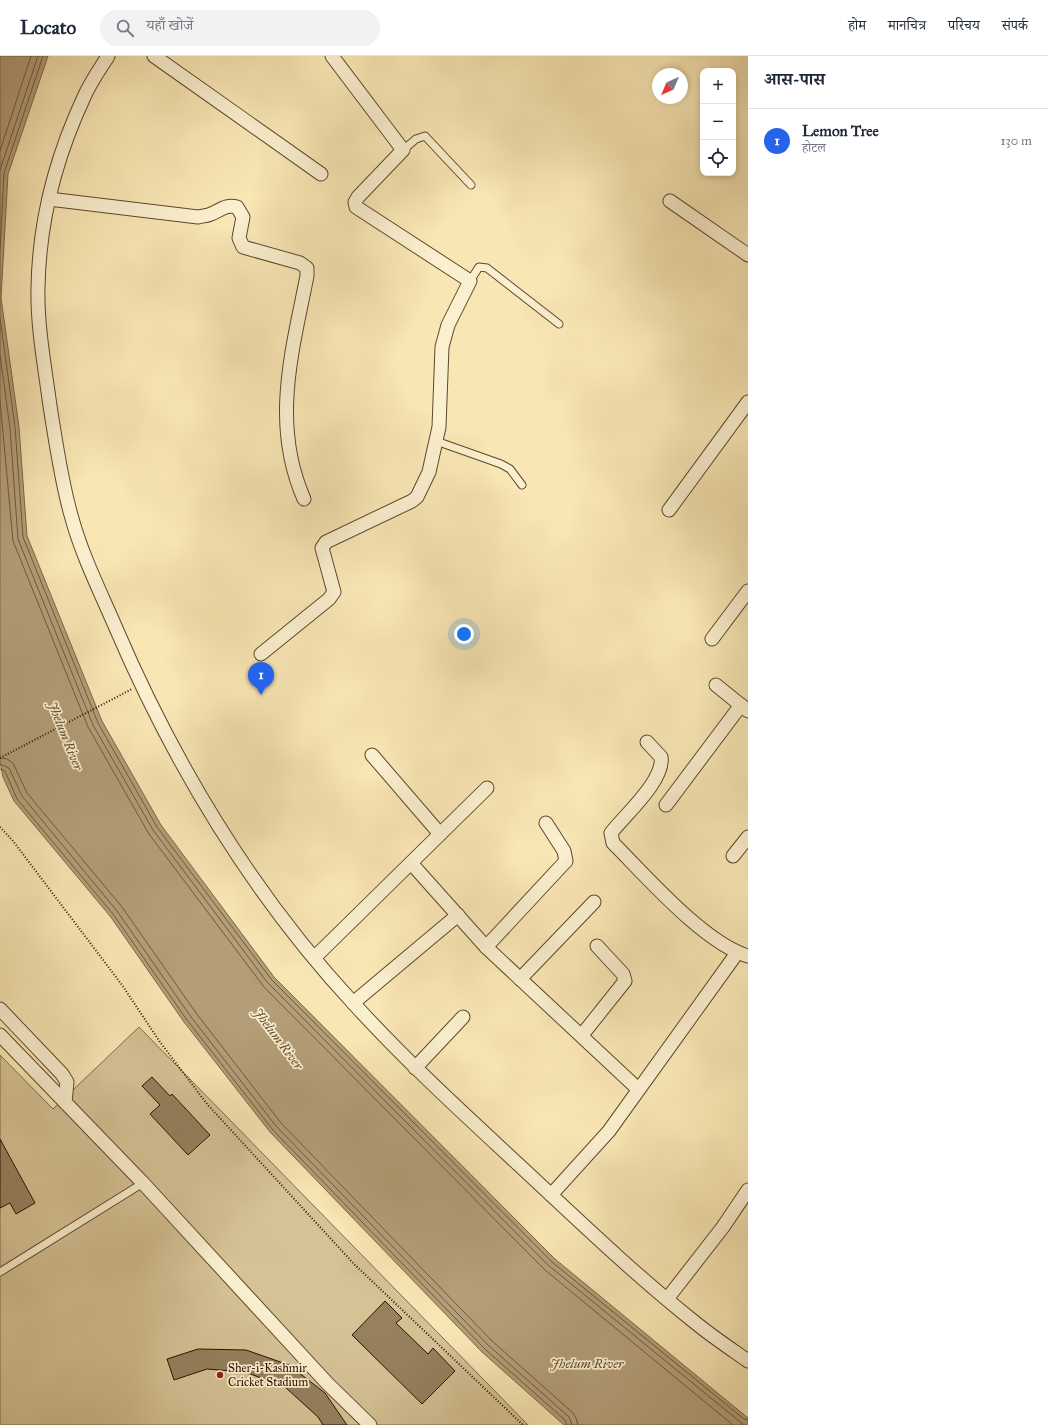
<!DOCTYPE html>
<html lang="hi">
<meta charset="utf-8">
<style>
:root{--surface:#fff;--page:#f2f2f3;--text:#1f2937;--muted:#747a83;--line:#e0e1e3;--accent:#2563eb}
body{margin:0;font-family:"IM FELL Great Primer","Noto Serif Devanagari",serif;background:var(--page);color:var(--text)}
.controls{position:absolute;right:12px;top:12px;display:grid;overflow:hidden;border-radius:8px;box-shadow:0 2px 6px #0003}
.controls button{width:36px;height:36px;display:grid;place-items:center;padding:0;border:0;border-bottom:1px solid var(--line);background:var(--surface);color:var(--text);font:20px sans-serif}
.compass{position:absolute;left:652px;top:12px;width:36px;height:36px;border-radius:50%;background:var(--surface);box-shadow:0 2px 6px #0003;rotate:224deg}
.you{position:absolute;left:464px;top:578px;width:14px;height:14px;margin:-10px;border:3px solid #fff;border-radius:50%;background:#1a73e8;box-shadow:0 0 0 6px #1a73e833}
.badge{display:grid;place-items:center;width:26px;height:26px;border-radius:50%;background:var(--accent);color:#fff;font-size:13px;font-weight:700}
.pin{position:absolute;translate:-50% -33px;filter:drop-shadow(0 1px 2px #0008)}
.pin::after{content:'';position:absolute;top:21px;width:14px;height:12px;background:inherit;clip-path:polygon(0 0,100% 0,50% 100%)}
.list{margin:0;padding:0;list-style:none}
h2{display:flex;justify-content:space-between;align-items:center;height:52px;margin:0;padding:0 16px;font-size:17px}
h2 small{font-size:13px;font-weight:400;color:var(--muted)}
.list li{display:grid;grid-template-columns:26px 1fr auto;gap:12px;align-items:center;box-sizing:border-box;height:64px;padding:0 16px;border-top:1px solid var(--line)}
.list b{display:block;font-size:15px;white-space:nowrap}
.list p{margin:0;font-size:13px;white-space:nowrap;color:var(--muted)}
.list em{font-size:13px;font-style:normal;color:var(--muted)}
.icon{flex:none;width:22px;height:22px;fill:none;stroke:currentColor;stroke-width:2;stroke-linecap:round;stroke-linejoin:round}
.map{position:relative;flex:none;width:748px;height:1369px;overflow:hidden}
header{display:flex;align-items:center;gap:24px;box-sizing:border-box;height:56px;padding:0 20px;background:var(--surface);border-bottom:1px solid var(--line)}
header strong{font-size:19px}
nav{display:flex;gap:22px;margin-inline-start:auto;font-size:14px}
.search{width:280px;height:36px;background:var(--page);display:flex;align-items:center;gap:10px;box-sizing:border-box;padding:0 14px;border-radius:22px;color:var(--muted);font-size:15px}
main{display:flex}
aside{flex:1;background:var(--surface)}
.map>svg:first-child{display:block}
</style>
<header>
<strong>Locato</strong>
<div class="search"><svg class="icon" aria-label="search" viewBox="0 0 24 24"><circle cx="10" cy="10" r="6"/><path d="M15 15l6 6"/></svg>यहाँ खोजें</div>
<nav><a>होम</a><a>मानचित्र</a><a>परिचय</a><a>संपर्क</a></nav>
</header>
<main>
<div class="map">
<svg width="748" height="1369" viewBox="0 0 748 1369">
<rect width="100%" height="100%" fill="#f8e6b4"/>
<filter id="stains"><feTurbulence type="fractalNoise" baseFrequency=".005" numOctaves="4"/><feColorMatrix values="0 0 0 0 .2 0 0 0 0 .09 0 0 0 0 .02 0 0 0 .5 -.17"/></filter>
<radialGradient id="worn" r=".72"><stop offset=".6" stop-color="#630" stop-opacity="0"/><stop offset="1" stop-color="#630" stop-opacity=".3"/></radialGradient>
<polygon fill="#d5c295" stroke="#806a4a" points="139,971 528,1369 0,1369 0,999 53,1053"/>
<polygon fill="#b39e77" stroke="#7d6647" points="0,0 48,0 8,118 1,242 19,371 27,480 102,665 161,769 274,921 555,1203 748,1362 748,1369 564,1369 482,1296 270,1076 184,966 110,860 14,745 3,721 0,705"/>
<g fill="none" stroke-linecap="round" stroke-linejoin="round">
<g stroke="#70583c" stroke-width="1">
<polyline points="0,95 31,0"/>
<polyline points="0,114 38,0"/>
<polyline points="0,194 4,117 43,0"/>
<polyline points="0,262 15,371 23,481 98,667 157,771 271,923 552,1206 744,1363 748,1364"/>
<polyline points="0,299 10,372 18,483 93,669 153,774 267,926 548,1209 744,1369"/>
<polyline points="0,344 13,485 88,671 149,778 264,931 545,1214 733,1369"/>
<polyline points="0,702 7,703 13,707 27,737 122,851 196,957 281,1067 492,1285 573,1357 576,1362 578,1369"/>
<polyline points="0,708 9,712 22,740 117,855 191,961 276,1070 488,1289 569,1361 572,1369"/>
<polyline points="0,713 5,715 17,743 113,858 187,964 273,1074 485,1293 565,1364 567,1369"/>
</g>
</g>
<g fill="#96805e" stroke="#2c1200">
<polygon points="152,1021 170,1040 172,1038 210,1079 188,1099 150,1058 160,1049 142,1030"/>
<polygon points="0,1083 35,1147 16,1158 10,1147 0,1152"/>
<polygon points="385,1245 402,1262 396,1267 428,1298 433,1292 455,1315 422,1348 352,1279"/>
<polygon points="198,1293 246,1294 289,1309 325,1337 347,1369 323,1369 318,1361 285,1331 245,1316 207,1313 174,1324 167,1303"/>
</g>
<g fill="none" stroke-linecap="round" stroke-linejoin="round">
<defs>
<g id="service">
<polyline points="403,94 416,83 425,80 471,129"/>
<polyline points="470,225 479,211 487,212 559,268"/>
<polyline points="436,385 501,408 510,413 522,429"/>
<polyline points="0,1216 143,1127"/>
</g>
<g id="minor">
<path d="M108,0C100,13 90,27 84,41C56,101 39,165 38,232C37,270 45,312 50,350C56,387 61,424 71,459C81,497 99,533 115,570C174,708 252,838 355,949C407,1006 463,1057 519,1109C577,1163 635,1219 697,1268C713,1281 731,1293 748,1305"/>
<polyline points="154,0 321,118"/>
<path d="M49,143L198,161C202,160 207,160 211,158C221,154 226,148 237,151L243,161L239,182L243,191L300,207L307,212V220C292,296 271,368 304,443"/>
<polyline points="670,145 748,199"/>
<polyline points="669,454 748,346"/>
<polyline points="712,583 748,535"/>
<polyline points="261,598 329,543 334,536 322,492 326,486 412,445 417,441 429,416 439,371 442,291 448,269 470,225 356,151 355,146 358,141 403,94 332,0"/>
<polyline points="716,629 748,655"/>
<path d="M647,686L661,701C665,724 624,760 611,777L613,787C646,820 704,887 748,900"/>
<polyline points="372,699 440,778"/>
<polyline points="666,749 741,649"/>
<polyline points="733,800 748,781"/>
<polyline points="411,807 486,891 638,1033"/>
<polyline points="486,891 566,805 564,795 546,767"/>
<polyline points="314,902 487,732"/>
<polyline points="520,923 594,846"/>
<polyline points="353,947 458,859"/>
<polyline points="0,953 62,1018 67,1026 65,1046"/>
<polyline points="0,979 143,1127 327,1327 370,1369"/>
<polyline points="582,979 625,925 623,918 597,890"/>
<polyline points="415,1012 463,961"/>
<polyline points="551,1139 609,1075 737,897"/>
<polyline points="667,1243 723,1171 748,1134"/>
</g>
</defs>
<use href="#service" stroke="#5f472d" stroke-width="9"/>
<use href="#minor" stroke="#5f472d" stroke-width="15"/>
<g stroke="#2c1200" stroke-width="2" stroke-dasharray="1 2" stroke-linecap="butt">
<polyline points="0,702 132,633"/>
<polyline points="0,771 13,785 122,929 160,986 207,1048 354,1208 523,1369"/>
</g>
<use href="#service" stroke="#faefce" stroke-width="7"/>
<use href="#minor" stroke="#faefce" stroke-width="13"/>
</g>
<circle fill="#8f2418" stroke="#faefce" stroke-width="1.5" cx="220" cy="1319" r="4"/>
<g text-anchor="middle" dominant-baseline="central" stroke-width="3.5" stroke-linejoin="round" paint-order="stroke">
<g font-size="12" fill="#2c1200" stroke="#faefce" text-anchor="start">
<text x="228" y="1312">Sher-i-Kashmir<tspan x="228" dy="14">Cricket Stadium</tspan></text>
</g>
<g font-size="13" font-style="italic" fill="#624a30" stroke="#faefce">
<text transform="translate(65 680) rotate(68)">Jhelum River</text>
<text transform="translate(278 983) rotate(53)">Jhelum River</text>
<text x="587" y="1308">Jhelum River</text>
</g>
</g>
<rect width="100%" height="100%" filter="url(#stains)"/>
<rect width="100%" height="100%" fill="url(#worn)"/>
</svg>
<div class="controls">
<button>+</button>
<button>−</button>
<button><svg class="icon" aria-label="locate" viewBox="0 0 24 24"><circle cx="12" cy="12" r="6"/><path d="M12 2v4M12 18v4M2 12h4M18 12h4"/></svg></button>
</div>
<svg class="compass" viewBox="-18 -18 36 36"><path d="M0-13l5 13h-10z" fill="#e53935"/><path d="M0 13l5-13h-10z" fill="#747a83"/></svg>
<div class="you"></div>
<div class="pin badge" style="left:261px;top:639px">1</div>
</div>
<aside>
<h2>आस-पास<small></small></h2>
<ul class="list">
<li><span class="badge">1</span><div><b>Lemon Tree</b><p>होटल</p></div><em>130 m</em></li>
</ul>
</aside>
</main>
